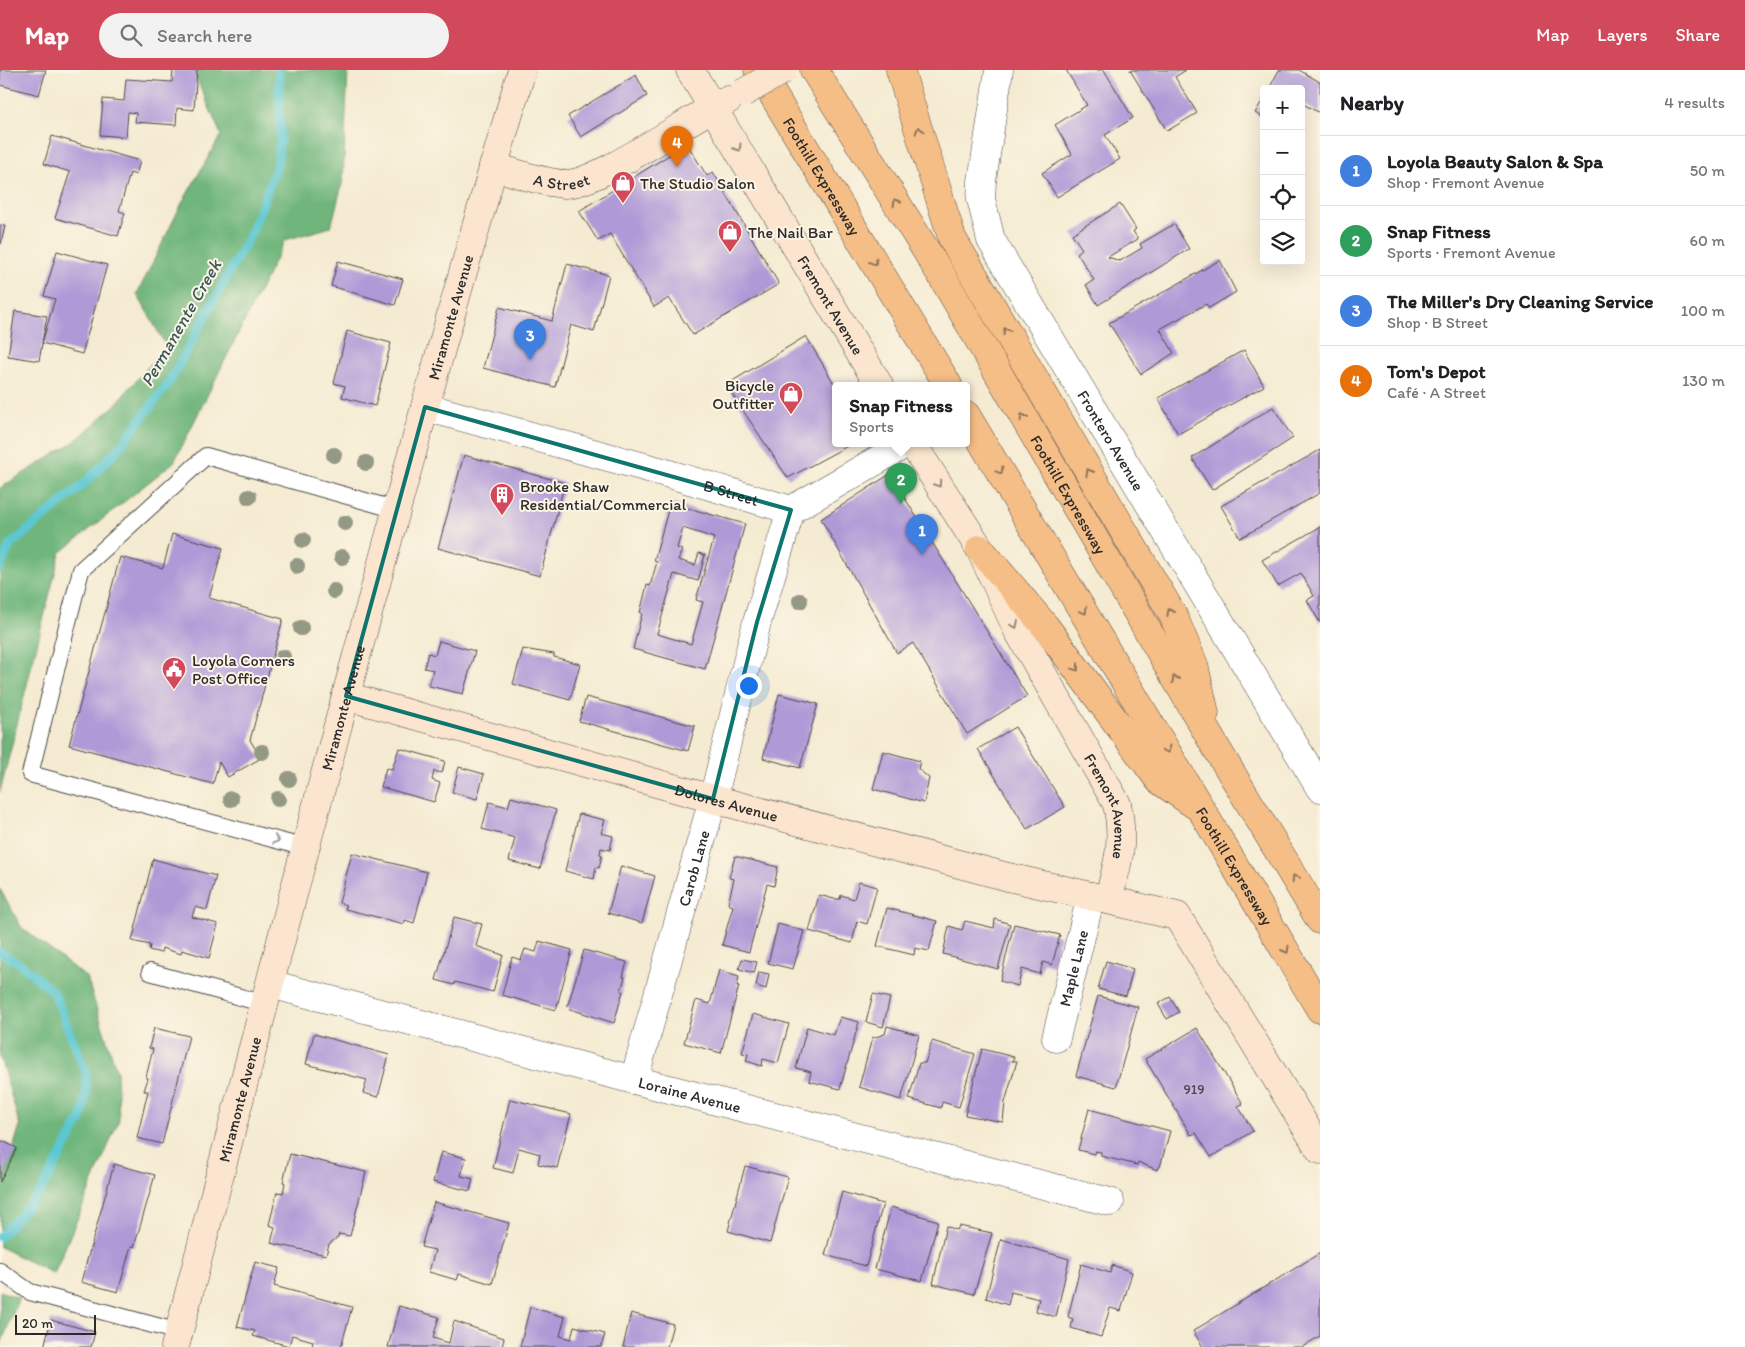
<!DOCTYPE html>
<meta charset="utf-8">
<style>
:root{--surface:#fff;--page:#f2f2f2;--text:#202124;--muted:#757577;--line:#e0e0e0;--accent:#d1495b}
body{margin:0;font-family:Itim,sans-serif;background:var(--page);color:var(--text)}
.controls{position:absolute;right:15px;top:15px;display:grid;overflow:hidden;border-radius:5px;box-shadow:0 5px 20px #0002}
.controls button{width:45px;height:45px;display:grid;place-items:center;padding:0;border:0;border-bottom:1px solid var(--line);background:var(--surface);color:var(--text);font:25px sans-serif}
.scale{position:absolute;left:15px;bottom:12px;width:81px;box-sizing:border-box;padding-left:5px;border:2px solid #2b2b2b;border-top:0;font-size:14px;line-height:18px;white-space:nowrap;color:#2b2b2b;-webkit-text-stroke:4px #fcf5e5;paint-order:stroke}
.you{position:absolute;left:748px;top:615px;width:18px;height:18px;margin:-12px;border:4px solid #fff;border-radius:50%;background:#1a73e8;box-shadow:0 0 0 8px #1a73e833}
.badge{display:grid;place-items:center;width:32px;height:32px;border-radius:50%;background:var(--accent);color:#fff;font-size:16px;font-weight:700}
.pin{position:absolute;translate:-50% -41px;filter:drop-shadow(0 1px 2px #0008)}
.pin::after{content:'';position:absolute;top:26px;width:18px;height:15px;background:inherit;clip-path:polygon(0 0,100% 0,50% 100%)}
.popup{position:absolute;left:832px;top:312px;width:138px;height:65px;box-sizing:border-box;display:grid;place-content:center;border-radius:5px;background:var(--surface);filter:drop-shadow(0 1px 4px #0005);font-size:16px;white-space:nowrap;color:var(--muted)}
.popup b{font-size:19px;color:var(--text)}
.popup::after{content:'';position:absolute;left:50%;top:100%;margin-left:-10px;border:10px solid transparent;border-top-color:var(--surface)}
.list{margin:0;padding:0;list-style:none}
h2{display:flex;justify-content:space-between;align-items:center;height:65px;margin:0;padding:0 20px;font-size:21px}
h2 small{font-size:16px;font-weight:400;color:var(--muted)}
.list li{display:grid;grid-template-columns:32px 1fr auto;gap:15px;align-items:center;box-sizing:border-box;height:70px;padding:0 20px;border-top:1px solid var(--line)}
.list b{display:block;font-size:19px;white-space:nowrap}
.list p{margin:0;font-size:16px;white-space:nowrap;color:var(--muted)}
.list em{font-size:16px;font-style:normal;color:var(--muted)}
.icon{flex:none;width:28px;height:28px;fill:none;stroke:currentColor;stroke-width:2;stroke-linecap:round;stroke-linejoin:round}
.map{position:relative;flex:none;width:1320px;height:1277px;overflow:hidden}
header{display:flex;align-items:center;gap:30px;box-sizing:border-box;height:70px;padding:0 25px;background:var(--accent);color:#fff}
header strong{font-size:24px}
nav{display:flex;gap:28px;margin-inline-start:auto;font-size:18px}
.search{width:350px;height:45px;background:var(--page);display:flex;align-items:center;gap:12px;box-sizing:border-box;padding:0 18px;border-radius:28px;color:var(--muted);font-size:19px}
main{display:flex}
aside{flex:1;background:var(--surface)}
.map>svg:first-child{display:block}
</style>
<header>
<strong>Map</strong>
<div class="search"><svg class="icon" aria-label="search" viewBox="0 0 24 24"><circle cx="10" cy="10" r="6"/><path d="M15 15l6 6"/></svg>Search here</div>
<nav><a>Map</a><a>Layers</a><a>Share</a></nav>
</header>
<main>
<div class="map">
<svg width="1320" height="1277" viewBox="0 0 1320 1277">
<rect width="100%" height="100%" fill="#fcf5e5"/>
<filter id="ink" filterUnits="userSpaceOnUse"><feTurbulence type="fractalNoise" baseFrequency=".02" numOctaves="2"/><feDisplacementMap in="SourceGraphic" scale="10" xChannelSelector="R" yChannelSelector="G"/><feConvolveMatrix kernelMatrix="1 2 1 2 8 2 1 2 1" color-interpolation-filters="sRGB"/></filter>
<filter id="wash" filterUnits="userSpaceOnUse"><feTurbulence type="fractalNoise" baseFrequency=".0096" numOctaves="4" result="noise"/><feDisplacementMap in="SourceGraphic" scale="20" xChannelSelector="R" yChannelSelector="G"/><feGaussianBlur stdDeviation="1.12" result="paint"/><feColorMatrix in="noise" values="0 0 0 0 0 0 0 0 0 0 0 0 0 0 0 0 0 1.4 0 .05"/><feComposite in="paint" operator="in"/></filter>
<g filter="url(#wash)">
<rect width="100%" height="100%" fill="#f5ebd2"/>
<g fill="#6fb67b" stroke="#4d7053">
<polygon points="193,0 348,0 343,110 331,157 285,170 174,392 60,483 0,722 0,418 74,372 114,336 166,276 137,224 182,133 221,65"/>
<polygon points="0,819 22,858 87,908 117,1002 119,1050 54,1204 0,1177 0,1120 20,1056 0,987"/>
<polygon points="0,1221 19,1228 0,1277"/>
</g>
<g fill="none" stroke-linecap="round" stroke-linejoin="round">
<g stroke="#5ac7d1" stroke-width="9">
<polyline points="0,498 10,475 85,413 119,378 170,311 252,161 277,95 280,71 279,0"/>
<polyline points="0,882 22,895 54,923 86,1003 86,1025 82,1047 41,1121 0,1167"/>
</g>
</g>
<g id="blocks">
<g fill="#af99d7" fill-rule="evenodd">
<polygon points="0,0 46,0 39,25 0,15"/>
<polygon points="173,0 197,0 194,40 177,38 176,55 135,52 136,43 128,42 126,67 100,65 103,29 124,31 126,9 172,12"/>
<polygon points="1066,0 1104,0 1133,48 1105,65 1120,89 1057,127 1042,103 1072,84 1055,55 1087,35"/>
<polygon points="1130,0 1186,0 1175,7 1197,43 1167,61"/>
<polygon points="1279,0 1299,0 1320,12 1320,43 1301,33 1301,19 1269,19"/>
<polygon points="636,5 647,26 581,67 568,46"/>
<polygon points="1264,28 1264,48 1255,43"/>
<polygon points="52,66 140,91 136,105 130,103 119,141 125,143 118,166 55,148 70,102 44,94"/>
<polygon points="687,74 707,106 713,102 779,214 693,265 669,228 654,237 610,164 598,171 579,141"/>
<polygon points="1120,134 1136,159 1133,161 1138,169 1108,187 1120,191 1142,178 1140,174 1174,154 1189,179 1098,235 1086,215 1094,210 1077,183 1082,179 1072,164"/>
<polygon points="0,155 5,156 1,174 0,174"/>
<polygon points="57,181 107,195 82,284 42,273 55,229 44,226"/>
<polygon points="1220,190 1236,222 1209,238 1206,234 1160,259 1174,283 1141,304 1109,253"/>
<polygon points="338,191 403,209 395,235 331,216"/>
<polygon points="567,194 609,205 594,262 571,255 555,317 483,298 499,237 552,251"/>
<polygon points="15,241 47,246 39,291 8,286"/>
<polygon points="347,261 391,273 375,336 342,327 345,316 334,313"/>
<polygon points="806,266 836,317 836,373 853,373 788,408 726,315"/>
<polygon points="1244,280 1264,316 1178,364 1158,328"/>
<polygon points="1273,337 1293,368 1212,420 1192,388"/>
<polygon points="1320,380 1320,423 1240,468 1221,436"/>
<polygon points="464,385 565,413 540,506 438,478"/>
<polygon points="890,404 1027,626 967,664 913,573 897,583 821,449"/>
<path d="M670,433L745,454L705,599L633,579L642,543H640L647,515L650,516L657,492L654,491ZM683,458L714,468L696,530L703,532L691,574L657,564L674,504L698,511L705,485L699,483L695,495L678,490L682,480L677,478Z"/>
<polygon points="1320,457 1320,553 1307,530 1314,526 1301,503 1278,516 1262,490"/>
<polygon points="172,464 223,478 209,528 283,549 250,670 261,688 228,707 219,692 213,714 69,675 120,487 163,498"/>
<polygon points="439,571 475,581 463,624 429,616 433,600 424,598 428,583 435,585"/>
<polygon points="523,579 554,584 554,587 580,594 570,630 513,614"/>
<polygon points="779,624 818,634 800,698 763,688"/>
<polygon points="586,627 695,656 688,681 579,651"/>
<polygon points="1015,657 1065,737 1027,759 978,679"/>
<polygon points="399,678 445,691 442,703 434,701 432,710 440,713 434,732 381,717 386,698 392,699"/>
<polygon points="883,681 920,691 918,699 929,708 924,733 873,719"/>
<polygon points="459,697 484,704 477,729 452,722"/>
<polygon points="511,727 556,740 540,799 509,791 515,768 482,759 489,732 508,737"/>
<polygon points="579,744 605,750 601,763 613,766 610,780 601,778 600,784 602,785 599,798 596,797 594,809 565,801"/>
<polygon points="352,783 427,802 414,853 405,850 404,854 345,839 346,835 339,833"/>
<polygon points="735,786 778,797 774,816 767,814 749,882 722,875 733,836 728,834 734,809 729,808"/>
<polygon points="153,789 216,806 207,840 195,837 192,847 218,854 209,888 182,880 181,884 162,878 161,883 149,880 150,875 132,871"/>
<polygon points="621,796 655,806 642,853 608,843"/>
<polygon points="859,812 877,817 867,854 857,851 852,873 809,861 819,825 834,829 840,829 841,825 854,829"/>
<polygon points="887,838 937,851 929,881 915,878 914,885 877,876"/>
<polygon points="454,847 482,854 476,876 503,885 493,922 455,912 454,915 436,910"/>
<polygon points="995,849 1010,854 998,899 943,884 949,856 962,860 965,851 994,858"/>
<polygon points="778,854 804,861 793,899 768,893"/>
<polygon points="1014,854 1060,865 1052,895 1043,892 1040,904 1022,899 1018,916 1000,911"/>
<polygon points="539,871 572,880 556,940 502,925 512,887 521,890 525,879 536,882"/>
<polygon points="584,880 627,892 623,907 625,907 621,921 623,921 614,953 567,938"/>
<polygon points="742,889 757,892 754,903 739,899"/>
<polygon points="1106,891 1133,899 1126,926 1098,919"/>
<polygon points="719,900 739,906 737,916 739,916 721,983 684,973 696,930 710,934"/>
<polygon points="759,902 769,904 766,919 756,916"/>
<polygon points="873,924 890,928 883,957 866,952"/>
<polygon points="1098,926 1138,937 1116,1017 1076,1006"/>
<polygon points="1170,927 1179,942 1167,949 1158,934"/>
<polygon points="753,944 789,954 778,993 763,989 762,996 746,991 748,984 742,983"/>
<polygon points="840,947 859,952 840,1019 809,1011 811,1002 796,998 807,957 834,965"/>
<polygon points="887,956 919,965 901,1030 859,1017 872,968 885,964"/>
<polygon points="154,958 189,966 162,1074 137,1068 148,1021 144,1021 148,1008 146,1007 153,979 149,978"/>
<polygon points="1197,958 1243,1034 1238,1036 1253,1061 1211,1087 1196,1063 1191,1065 1145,989"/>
<polygon points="314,964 389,985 378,1027 363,1023 367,1010 306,994"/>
<polygon points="932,971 975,984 959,1037 942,1032 941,1038 909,1029 919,993 925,993"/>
<polygon points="982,979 1014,987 1012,991 1017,991 1005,1032 1003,1052 965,1045"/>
<polygon points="510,1029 571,1044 557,1098 538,1094 540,1084 519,1078 513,1103 493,1098"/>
<polygon points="1089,1039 1170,1061 1160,1097 1158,1097 1157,1100 1138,1092 1137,1095 1101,1086 1101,1082 1095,1081 1094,1084 1078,1080"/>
<polygon points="0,1070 17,1078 0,1112"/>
<polygon points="441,1082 466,1088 461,1106 473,1109 470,1121 433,1112"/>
<polygon points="290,1084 366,1102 350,1166 339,1164 338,1167 329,1174 326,1185 271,1173 275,1157 269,1155 277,1122 283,1123 285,1113 283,1112"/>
<polygon points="114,1094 155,1105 134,1177 131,1176 118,1222 81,1212"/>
<polygon points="745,1096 788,1107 770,1173 728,1161"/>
<polygon points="842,1122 883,1134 866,1196 825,1185"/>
<polygon points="434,1132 509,1153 492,1214 459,1204 457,1210 429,1202 435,1180 421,1177"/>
<polygon points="891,1137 938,1151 922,1211 875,1199"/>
<polygon points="946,1156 957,1160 959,1156 992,1163 974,1224 933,1214"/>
<polygon points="1001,1169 1069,1189 1056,1247 1036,1241 1039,1229 1011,1222 1008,1235 986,1228"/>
<polygon points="1320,1183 1320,1266 1302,1277 1203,1277 1193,1261"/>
<polygon points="255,1192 279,1198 274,1216 352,1237 341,1277 312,1277 313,1271 292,1265 289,1276 253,1266 255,1261 237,1257"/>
<polygon points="1081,1194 1110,1203 1112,1195 1132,1202 1121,1241 1110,1238 1101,1267 1071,1258 1073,1249 1068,1247"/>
<polygon points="399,1236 439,1247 433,1268 449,1273 454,1251 504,1268 502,1277 388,1277"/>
<polygon points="530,1237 565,1247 560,1266 571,1269 574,1256 605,1264 601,1277 520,1277"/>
<polygon points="631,1243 673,1254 667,1277 623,1277"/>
<polygon points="51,1250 95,1262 91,1277 44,1277"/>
</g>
</g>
</g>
<g filter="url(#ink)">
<use href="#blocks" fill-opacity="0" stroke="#494844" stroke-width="1"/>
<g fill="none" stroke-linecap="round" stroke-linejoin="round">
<defs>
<g id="lane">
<polyline points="306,778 30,704 81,500 206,386 397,440"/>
<polyline points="150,902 265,934"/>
<polyline points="0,1201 30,1222 179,1262"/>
</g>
<g id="street">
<path id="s1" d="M999,0L982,111L981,129L991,170L1320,718"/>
<path id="s2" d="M425,337L659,401L791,440L907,373"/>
<path id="s3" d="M270,914L634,1010L1110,1132"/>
<path id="s4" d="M1056,968L1091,826"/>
<path id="s5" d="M634,1010L713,729L757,552L791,440"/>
</g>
<g id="secondary">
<path id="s6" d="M690,0L879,315"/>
<path id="s7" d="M493,96C516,103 540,112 564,114C597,116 691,46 728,30"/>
<path id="s8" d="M912,373L980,479L1017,559L1117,734C1125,773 1118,793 1108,830"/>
<path id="s9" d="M346,626L713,729L1008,807L1177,846L1320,1080"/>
<path id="s10" d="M175,1277C286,850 396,423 522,0"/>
</g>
<g id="highway">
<path id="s11" d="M758,0L948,315"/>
<path id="s12" d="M814,0L940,203L1212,671L1320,850"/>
<polyline points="900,0 952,168 1173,545 1194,595 1205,643"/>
<path id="s13" d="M966,345L1320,939"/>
<polyline points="980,479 1045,556 1159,710 1195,735"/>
</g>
</defs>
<use href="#lane" stroke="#494844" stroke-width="18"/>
<use href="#street" stroke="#494844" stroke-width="29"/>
<use href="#secondary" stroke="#494844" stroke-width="29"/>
<use href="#highway" stroke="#494844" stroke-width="29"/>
<use href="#lane" stroke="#fff" stroke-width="16"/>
<use href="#street" stroke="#fff" stroke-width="28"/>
<use href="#secondary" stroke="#fbe5cf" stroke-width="28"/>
<use href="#highway" stroke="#f6be87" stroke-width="28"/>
<defs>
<polyline id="secondary-bridge" points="743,23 783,0"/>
</defs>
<use href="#secondary-bridge" stroke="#494844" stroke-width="29" stroke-linecap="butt"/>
<use href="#secondary-bridge" stroke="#fbe5cf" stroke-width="28"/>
</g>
<g fill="#939984">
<circle cx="334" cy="385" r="8"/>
<circle cx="366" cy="393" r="8"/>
<circle cx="249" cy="427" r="8"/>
<circle cx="345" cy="453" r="8"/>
<circle cx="303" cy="470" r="8"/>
<circle cx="342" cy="487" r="8"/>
<circle cx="297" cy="496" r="8"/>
<circle cx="334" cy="521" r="8"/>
<circle cx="800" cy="531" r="8"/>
<circle cx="301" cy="558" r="8"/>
<circle cx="283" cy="587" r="8"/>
<circle cx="262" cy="682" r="8"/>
<circle cx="289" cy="709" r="8"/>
<circle cx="231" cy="729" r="8"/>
<circle cx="278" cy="729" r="8"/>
</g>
<defs><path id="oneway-chevron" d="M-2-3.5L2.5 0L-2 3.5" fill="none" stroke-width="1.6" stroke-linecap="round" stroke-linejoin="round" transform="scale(1.25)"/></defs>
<g stroke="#907459">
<use href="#oneway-chevron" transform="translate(919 60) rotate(-107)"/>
<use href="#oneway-chevron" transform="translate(896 132) rotate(-122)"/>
<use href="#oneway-chevron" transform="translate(874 192) rotate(59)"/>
<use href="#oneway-chevron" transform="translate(1006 261) rotate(-120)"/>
<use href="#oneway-chevron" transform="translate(1023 347) rotate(-120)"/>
<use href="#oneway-chevron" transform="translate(1000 401) rotate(59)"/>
<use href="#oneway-chevron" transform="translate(1089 402) rotate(-120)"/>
<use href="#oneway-chevron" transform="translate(1084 541) rotate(59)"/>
<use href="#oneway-chevron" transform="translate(1170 542) rotate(-118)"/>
<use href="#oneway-chevron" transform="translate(1076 598) rotate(53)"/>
<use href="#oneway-chevron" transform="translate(1175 609) rotate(-120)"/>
<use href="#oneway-chevron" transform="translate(1167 680) rotate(59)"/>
<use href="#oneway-chevron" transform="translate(1295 808) rotate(-121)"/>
<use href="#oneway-chevron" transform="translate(1286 880) rotate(60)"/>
</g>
<g stroke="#93887d">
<use href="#oneway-chevron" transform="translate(738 78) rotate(58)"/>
<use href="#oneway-chevron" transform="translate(938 414) rotate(57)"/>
<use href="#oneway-chevron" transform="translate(1015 555) rotate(64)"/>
</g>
<use stroke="#a0a0a0" href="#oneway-chevron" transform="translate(276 770) rotate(16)"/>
</g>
<path fill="none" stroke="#0f766e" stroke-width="4" stroke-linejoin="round" d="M425,337L791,440L757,552L713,729L346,626Z"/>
<defs>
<symbol id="shop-pin" viewBox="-11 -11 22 30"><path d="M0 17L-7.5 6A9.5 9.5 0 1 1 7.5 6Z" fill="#d1495b" stroke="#fcf5e5"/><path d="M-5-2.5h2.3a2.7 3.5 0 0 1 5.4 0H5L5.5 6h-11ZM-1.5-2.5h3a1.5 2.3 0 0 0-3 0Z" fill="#fff"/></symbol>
<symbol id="building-pin" viewBox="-11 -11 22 30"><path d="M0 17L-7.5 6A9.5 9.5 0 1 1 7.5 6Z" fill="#d1495b" stroke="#fcf5e5"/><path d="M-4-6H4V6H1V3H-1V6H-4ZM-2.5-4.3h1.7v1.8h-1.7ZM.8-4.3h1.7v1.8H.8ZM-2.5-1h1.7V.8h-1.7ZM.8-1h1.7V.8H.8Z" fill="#fff"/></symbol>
<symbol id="civic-pin" viewBox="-11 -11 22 30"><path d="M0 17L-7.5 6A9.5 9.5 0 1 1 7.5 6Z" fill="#d1495b" stroke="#fcf5e5"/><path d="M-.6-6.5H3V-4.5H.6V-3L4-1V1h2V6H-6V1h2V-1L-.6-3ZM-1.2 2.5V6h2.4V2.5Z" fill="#fff"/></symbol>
</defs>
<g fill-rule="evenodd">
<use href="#shop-pin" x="609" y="99" width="28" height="38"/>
<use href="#shop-pin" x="716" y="148" width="28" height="38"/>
<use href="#shop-pin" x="777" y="310" width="28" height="38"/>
<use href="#building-pin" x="488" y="411" width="28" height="38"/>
<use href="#civic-pin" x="160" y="585" width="28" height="38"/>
</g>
<g text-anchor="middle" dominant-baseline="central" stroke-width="4" stroke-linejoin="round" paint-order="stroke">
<g font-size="14" fill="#4c4656">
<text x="1194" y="1019">919</text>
</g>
<g font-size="16" fill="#2b2b2b" stroke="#fcf5e5">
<text stroke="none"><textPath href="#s7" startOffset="71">A Street</textPath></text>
<text stroke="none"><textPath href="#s11" startOffset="124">Foothill Expressway</textPath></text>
<text stroke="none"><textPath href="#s6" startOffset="274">Fremont Avenue</textPath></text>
<text stroke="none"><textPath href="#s10" startOffset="1066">Miramonte Avenue</textPath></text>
<text stroke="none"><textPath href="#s1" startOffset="406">Frontero Avenue</textPath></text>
<text stroke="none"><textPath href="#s2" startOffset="318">B Street</textPath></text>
<text stroke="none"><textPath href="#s12" startOffset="495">Foothill Expressway</textPath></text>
<text stroke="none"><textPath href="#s10" startOffset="661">Miramonte Avenue</textPath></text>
<text stroke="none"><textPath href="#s9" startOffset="395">Dolores Avenue</textPath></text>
<text stroke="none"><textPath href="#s8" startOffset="415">Fremont Avenue</textPath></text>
<text stroke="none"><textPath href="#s13" startOffset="525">Foothill Expressway</textPath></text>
<text stroke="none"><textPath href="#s5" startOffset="220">Carob Lane</textPath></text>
<text stroke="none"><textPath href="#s4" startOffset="72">Maple Lane</textPath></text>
<text stroke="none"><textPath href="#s3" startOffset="434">Loraine Avenue</textPath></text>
<text stroke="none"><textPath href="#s10" startOffset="256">Miramonte Avenue</textPath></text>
</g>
<g font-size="16" fill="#2b2b2b" stroke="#fcf5e5" text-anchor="start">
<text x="640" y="113">The Studio Salon</text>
<text x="748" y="162">The Nail Bar</text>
<text x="774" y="315" text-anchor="end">Bicycle<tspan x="774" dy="18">Outfitter</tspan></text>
<text x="520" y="416">Brooke Shaw<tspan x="520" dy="18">Residential/Commercial</tspan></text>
<text x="192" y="590">Loyola Corners<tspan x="192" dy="18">Post Office</tspan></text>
</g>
<g font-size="18" font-style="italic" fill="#395a5d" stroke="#fcf5e5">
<text transform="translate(181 253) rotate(-60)">Permanente Creek</text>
</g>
</g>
</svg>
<div class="controls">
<button>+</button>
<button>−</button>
<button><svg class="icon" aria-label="locate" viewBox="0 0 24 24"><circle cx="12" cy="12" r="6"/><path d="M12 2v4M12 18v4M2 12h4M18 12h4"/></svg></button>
<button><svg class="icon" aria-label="layers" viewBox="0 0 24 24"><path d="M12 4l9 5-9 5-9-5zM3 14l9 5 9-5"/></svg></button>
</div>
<div class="scale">20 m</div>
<div class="you"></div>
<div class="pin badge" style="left:922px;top:485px;background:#3f7fe0">1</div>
<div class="pin badge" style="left:901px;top:434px;background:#2e9e5b">2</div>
<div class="popup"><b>Snap Fitness</b>Sports</div>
<div class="pin badge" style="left:530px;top:290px;background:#3f7fe0">3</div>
<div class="pin badge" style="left:677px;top:97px;background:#e8710a">4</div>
</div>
<aside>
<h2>Nearby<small>4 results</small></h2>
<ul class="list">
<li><span class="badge" style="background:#3f7fe0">1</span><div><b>Loyola Beauty Salon &amp; Spa</b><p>Shop · Fremont Avenue</p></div><em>50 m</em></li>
<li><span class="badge" style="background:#2e9e5b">2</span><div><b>Snap Fitness</b><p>Sports · Fremont Avenue</p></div><em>60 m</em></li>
<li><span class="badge" style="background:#3f7fe0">3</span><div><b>The Miller's Dry Cleaning Service</b><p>Shop · B Street</p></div><em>100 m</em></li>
<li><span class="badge" style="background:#e8710a">4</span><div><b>Tom's Depot</b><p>Café · A Street</p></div><em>130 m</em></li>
</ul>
</aside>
</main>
